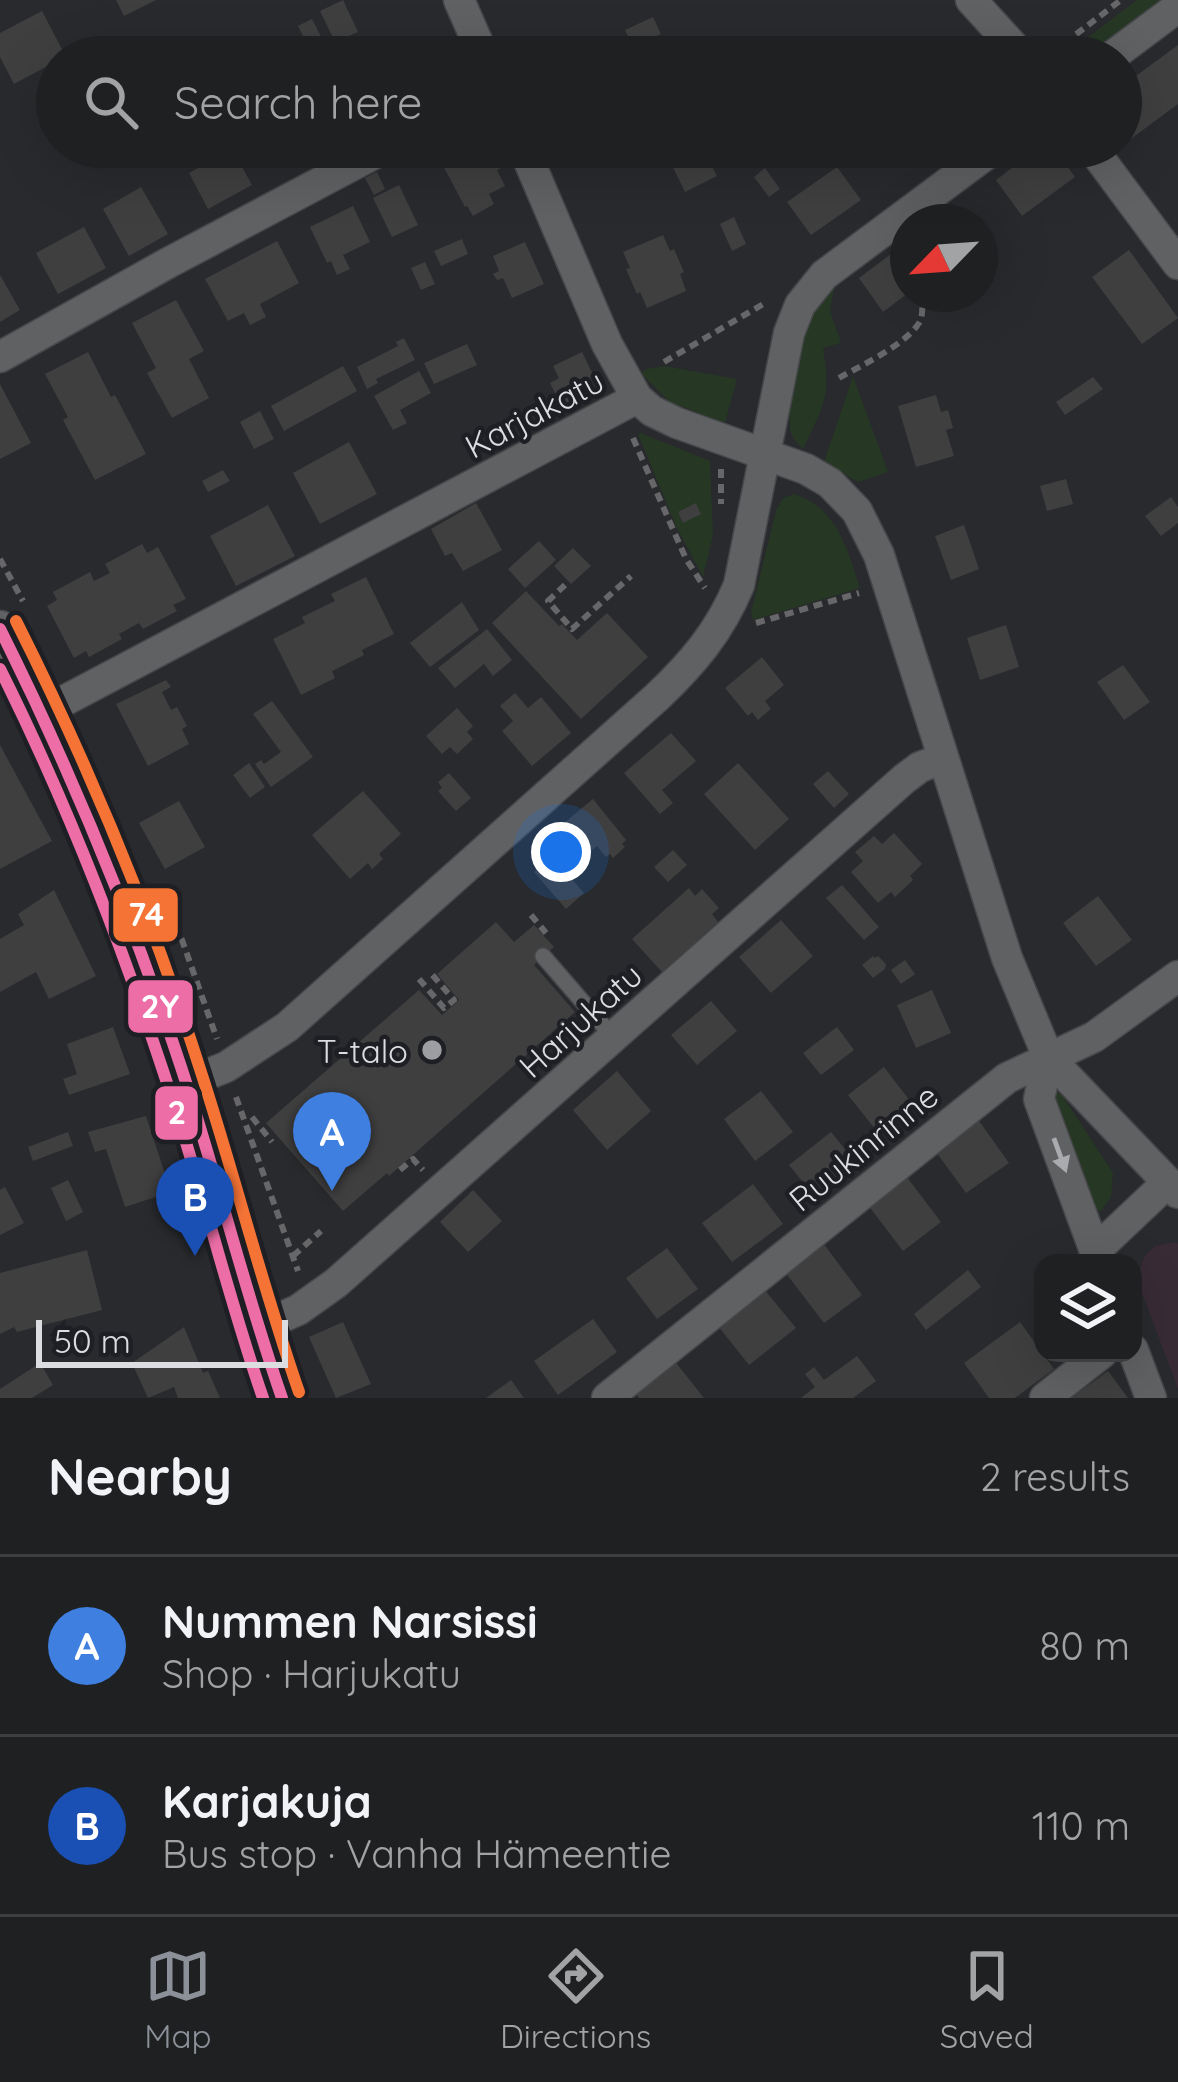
<!DOCTYPE html>
<meta charset="utf-8">
<style>
:root{--surface:#1e2022;--page:#2b2d2f;--text:#f1f3f6;--muted:#a1a3a5;--line:#3c3e40;--accent:#8c9099}
body{margin:0;font-family:Quicksand,sans-serif;background:var(--page);color:var(--text)}
.controls{position:absolute;right:36px;bottom:36px;display:grid;overflow:hidden;border-radius:24px;box-shadow:0 12px 48px #0002}
.controls button{width:108px;height:108px;display:grid;place-items:center;padding:0;border:0;border-bottom:3px solid var(--line);background:var(--surface);color:var(--text);font:60px sans-serif}
.compass{position:absolute;left:890px;top:204px;width:108px;height:108px;border-radius:50%;background:var(--surface);box-shadow:0 12px 48px #0002;rotate:245deg}
.scale{position:absolute;left:36px;bottom:30px;width:252px;box-sizing:border-box;padding-left:12px;border:6px solid #dcdde1;border-top:0;font-size:33px;line-height:42px;white-space:nowrap;color:#dcdde1;-webkit-text-stroke:9px #1e1f24;paint-order:stroke}
.you{position:absolute;left:561px;top:852px;width:42px;height:42px;margin:-30px;border:9px solid #fff;border-radius:50%;background:#1a73e8;box-shadow:0 0 0 18px #1a73e833}
.badge{display:grid;place-items:center;width:78px;height:78px;border-radius:50%;background:var(--accent);color:#fff;font-size:39px;font-weight:700}
.pin{position:absolute;translate:-50% -99px;filter:drop-shadow(0 3px 6px #0008)}
.pin::after{content:'';position:absolute;top:63px;width:42px;height:36px;background:inherit;clip-path:polygon(0 0,100% 0,50% 100%)}
.list{margin:0;padding:0;list-style:none}
h2{display:flex;justify-content:space-between;align-items:center;height:156px;margin:0;padding:0 48px;font-size:51px}
h2 small{font-size:39px;font-weight:400;color:var(--muted)}
.list li{display:grid;grid-template-columns:78px 1fr auto;gap:36px;align-items:center;box-sizing:border-box;height:180px;padding:0 48px;border-top:3px solid var(--line)}
.list b{display:block;font-size:45px;white-space:nowrap}
.list p{margin:0;font-size:39px;white-space:nowrap;color:var(--muted)}
.list em{font-size:39px;font-style:normal;color:var(--muted)}
.icon{flex:none;width:66px;height:66px;fill:none;stroke:currentColor;stroke-width:2;stroke-linecap:round;stroke-linejoin:round}
.map{position:relative;flex:none;width:1178px;height:1398px;overflow:hidden}
.search{position:absolute;background:var(--surface);box-shadow:0 12px 48px #0002;left:36px;right:36px;top:36px;height:132px;display:flex;align-items:center;gap:30px;box-sizing:border-box;padding:0 42px;border-radius:66px;color:var(--muted);font-size:45px}
.sheet{height:516px;background:var(--surface)}
nav{display:flex;justify-content:space-around;align-items:center;box-sizing:border-box;height:168px;border-top:3px solid var(--line);background:var(--surface);font-size:33px;color:var(--muted)}
nav a{display:grid;justify-items:center;gap:6px}
nav .on{color:var(--accent)}
.map>svg:first-child{display:block}
</style>
<div class="map">
<svg width="1178" height="1398" viewBox="0 0 1178 1398">
<rect width="100%" height="100%" fill="#282a2d"/>
<polygon fill="#382b35" points="1176,1242 1178,1244 1178,1389 1141,1290 1139,1271 1145,1256 1155,1246"/>
<g fill="#263724">
<polygon points="1137,0 1161,0 1087,57 1065,55"/>
<path d="M834,289L830,311L841,343L823,348C831,397 824,405 803,449C796,442 790,436 790,425C788,401 800,340 809,318C814,306 824,298 834,289Z"/>
<polygon points="664,366 737,379 725,423 670,402 641,373 647,369"/>
<polygon points="853,376 888,472 858,482 824,462"/>
<polygon points="640,433 710,461 713,535 703,577 676,526 638,434"/>
<path d="M794,494C837,507 848,551 860,588L753,620L751,612L776,511L783,498Z"/>
<polygon points="1056,1092 1062,1095 1113,1173 1111,1197 1100,1212 1095,1207 1052,1094"/>
</g>
<g fill="#3f3f40">
<polygon points="116,0 156,0 124,16"/>
<polygon points="343,0 358,32 335,42 320,11"/>
<polygon points="42,11 66,57 57,57 57,61 14,84 0,57 0,33"/>
<polygon points="653,17 661,34 633,47 625,30"/>
<polygon points="312,19 329,52 318,57 314,57 298,26"/>
<polygon points="812,39 830,57 805,57 800,52"/>
<polygon points="1178,45 1178,104 1124,144 1121,140 1121,87"/>
<polygon points="284,147 320,147 292,162"/>
<polygon points="465,147 484,147 489,156 493,154 501,168 497,170 505,186 489,194 494,204 473,216 467,206 465,207 440,160"/>
<polygon points="683,147 701,147 717,176 685,192 667,155"/>
<polygon points="1040,147 1053,147 1075,177 1022,216 996,180"/>
<polygon points="232,149 252,185 208,209 189,173"/>
<polygon points="837,167 861,200 811,235 787,202"/>
<polygon points="765,168 780,189 769,197 754,177"/>
<polygon points="377,172 385,189 374,195 365,178"/>
<polygon points="399,185 418,225 392,237 373,198"/>
<polygon points="141,187 168,234 129,256 103,209"/>
<polygon points="353,206 370,242 343,255 350,269 337,275 331,261 327,263 310,227"/>
<polygon points="734,217 746,244 732,251 720,224"/>
<polygon points="84,227 106,268 58,294 36,253"/>
<polygon points="663,235 670,251 674,249 684,272 680,274 686,291 647,308 640,292 637,294 626,269 630,268 623,252"/>
<polygon points="462,239 468,254 441,266 434,251"/>
<polygon points="277,241 299,283 260,304 266,317 250,325 244,313 228,321 205,279"/>
<polygon points="525,242 544,284 512,298 503,278 497,280 493,274 499,271 493,256"/>
<polygon points="1129,250 1178,318 1142,344 1092,277"/>
<polygon points="895,251 908,269 908,293 883,312 859,278"/>
<polygon points="425,262 435,284 421,290 411,268"/>
<polygon points="0,275 20,310 0,322"/>
<polygon points="176,300 204,351 189,359 209,398 172,418 147,373 156,368 132,323"/>
<polygon points="404,338 415,360 376,379 378,383 367,389 357,367 398,346 396,342"/>
<polygon points="467,344 477,365 434,384 424,363"/>
<polygon points="88,352 111,397 115,395 146,454 95,480 63,420 68,417 45,374"/>
<polygon points="582,352 602,393 564,411 550,383 559,378 553,366"/>
<polygon points="343,366 357,391 284,431 271,406"/>
<polygon points="419,371 431,393 400,410 407,423 393,430 374,396"/>
<polygon points="1093,377 1103,389 1065,415 1056,402"/>
<polygon points="0,384 31,443 0,459"/>
<polygon points="936,395 941,412 948,410 953,428 946,430 954,456 916,467 898,406"/>
<polygon points="260,411 274,439 254,449 240,422"/>
<polygon points="349,442 377,494 320,524 293,473"/>
<polygon points="223,470 230,481 208,492 202,481"/>
<polygon points="1066,479 1073,504 1047,511 1040,486"/>
<polygon points="1171,497 1178,507 1178,523 1161,536 1145,516"/>
<polygon points="476,503 502,550 463,571 452,553 445,556 431,529"/>
<polygon points="696,503 701,514 683,523 678,512"/>
<polygon points="268,505 295,556 236,586 210,536"/>
<polygon points="964,525 979,569 951,580 935,536"/>
<polygon points="539,541 556,560 525,588 508,569"/>
<polygon points="142,544 147,553 158,547 186,599 173,605 177,611 143,629 139,623 119,634 122,639 89,657 86,651 74,658 47,606 57,600 53,592 90,572 94,581 110,573 105,564"/>
<polygon points="573,548 591,566 571,584 554,566"/>
<polygon points="366,577 394,634 362,650 364,655 332,671 335,678 301,695 273,639 305,623 302,617 335,601 331,594"/>
<polygon points="526,591 559,626 562,624 577,640 607,613 648,657 581,719 492,623"/>
<polygon points="462,602 479,630 430,667 410,643"/>
<polygon points="1006,625 1019,667 980,680 967,638"/>
<polygon points="487,629 512,660 493,676 484,664 455,688 438,668"/>
<polygon points="762,657 784,685 765,701 771,709 758,720 752,712 748,716 725,688"/>
<polygon points="1123,665 1150,702 1124,720 1097,682"/>
<polygon points="166,680 171,687 162,692 171,710 177,707 187,726 182,729 189,744 148,766 116,704"/>
<polygon points="515,693 528,708 541,697 571,733 532,766 502,731 513,721 500,706"/>
<polygon points="272,701 313,757 271,787 255,764 261,760 264,764 281,752 253,714"/>
<polygon points="457,708 473,726 467,732 473,739 457,754 450,747 442,754 426,736"/>
<polygon points="671,733 696,761 662,790 673,803 660,814 624,773"/>
<polygon points="0,745 52,841 0,869"/>
<polygon points="249,763 265,787 250,798 233,775"/>
<polygon points="738,763 789,819 755,850 704,794"/>
<polygon points="828,771 849,794 834,808 813,784"/>
<polygon points="449,773 471,798 456,811 438,791 442,788 438,782"/>
<polygon points="363,791 401,834 379,854 383,859 372,869 368,863 350,879 312,835"/>
<polygon points="593,799 626,840 622,844 625,847 613,858 610,854 606,857 597,846 584,857 559,827"/>
<polygon points="179,801 205,847 165,869 139,823"/>
<polygon points="894,833 922,864 910,876 913,880 895,897 891,892 878,903 851,872 863,861 855,852 874,836 882,844"/>
<polygon points="673,850 687,865 668,882 654,867"/>
<polygon points="552,856 584,893 566,909 534,872"/>
<polygon points="842,885 879,927 864,940 826,898"/>
<polygon points="689,888 695,896 702,889 719,908 712,914 718,922 662,972 632,939"/>
<polygon points="54,890 96,976 49,999 36,972 0,992 0,939 24,925 18,914"/>
<polygon points="1098,896 1132,940 1096,966 1063,923"/>
<polygon points="781,920 813,956 771,993 739,957"/>
<polygon points="496,922 514,942 534,925 554,947 534,965 575,1012 389,1176 387,1173 343,1211 266,1123 419,990 442,1015 450,1008 459,1000 437,974"/>
<polygon points="873,956 875,958 878,956 886,964 885,969 873,978 862,965"/>
<polygon points="905,960 915,974 901,984 891,970"/>
<polygon points="932,990 951,1033 916,1048 897,1005"/>
<polygon points="711,1001 737,1031 697,1065 671,1035"/>
<polygon points="113,1027 130,1074 69,1095 63,1079 77,1074 67,1044"/>
<polygon points="837,1027 854,1050 821,1075 803,1053"/>
<polygon points="884,1067 910,1101 875,1129 848,1095"/>
<polygon points="617,1071 651,1111 607,1150 573,1110"/>
<polygon points="761,1091 793,1132 755,1161 724,1119"/>
<polygon points="146,1116 171,1192 125,1207 106,1149 95,1152 88,1132"/>
<polygon points="977,1118 1009,1163 966,1193 934,1149"/>
<polygon points="68,1132 73,1146 33,1161 28,1147"/>
<polygon points="831,1132 856,1163 815,1197 789,1165"/>
<polygon points="906,1176 941,1222 903,1251 868,1205"/>
<polygon points="68,1180 83,1212 66,1221 51,1188"/>
<polygon points="753,1184 783,1224 732,1262 702,1223"/>
<polygon points="5,1187 24,1223 0,1235 0,1190"/>
<polygon points="473,1190 502,1221 468,1252 440,1222"/>
<polygon points="823,1243 862,1295 824,1323 785,1272"/>
<polygon points="667,1248 698,1289 657,1319 626,1278"/>
<polygon points="87,1250 102,1310 17,1332 14,1327 0,1334 0,1273"/>
<polygon points="968,1270 981,1287 926,1330 914,1314"/>
<polygon points="764,1289 796,1328 749,1365 718,1326"/>
<polygon points="593,1319 617,1352 558,1395 534,1361"/>
<polygon points="343,1322 371,1384 336,1398 309,1337"/>
<polygon points="1020,1322 1054,1369 1015,1398 989,1398 964,1363"/>
<polygon points="184,1327 203,1373 208,1371 220,1398 178,1398 174,1387 148,1398 132,1363"/>
<polygon points="857,1356 876,1381 853,1398 801,1398 815,1387 805,1374 814,1367 824,1380"/>
<polygon points="673,1359 704,1398 639,1398 634,1391"/>
<polygon points="40,1363 53,1385 32,1398 0,1398 0,1389"/>
<polygon points="1108,1371 1128,1398 1071,1398"/>
<polygon points="511,1380 524,1398 486,1398"/>
</g>
<g fill="none" stroke-linecap="round" stroke-linejoin="round">
<defs>
<polyline id="service" points="543,956 614,1038"/>
<g id="minor">
<polyline points="459,0 484,57"/>
<polyline points="971,0 1023,57"/>
<polyline points="1111,57 1178,7"/>
<polyline points="523,147 607,344 637,398 652,411 677,423 806,469 830,483 857,511 879,555 1007,958 1048,1057 1178,1193"/>
<polyline points="1091,147 1178,264"/>
<polyline points="0,357 168,263 387,147"/>
<polyline points="43,712 637,398"/>
<polyline points="1048,1057 1039,1099 1095,1251"/>
<path d="M186,1083L226,1067L287,1027L657,697C693,663 720,631 739,585L789,333L800,305L824,275L996,147"/>
<polyline points="1100,1263 1095,1251 1167,1183"/>
<polyline points="260,1327 298,1310 336,1283 904,779 920,767 942,759"/>
<polyline points="1133,1350 1151,1398"/>
<polyline points="607,1398 1007,1078 1094,1037 1178,976"/>
<polyline points="1045,1398 1102,1353"/>
</g>
<path id="tertiary" d="M0,629C84,791 149,961 203,1136C230,1223 251,1312 282,1398"/>
</defs>
<use href="#service" stroke="#46474a" stroke-width="18"/>
<use href="#minor" stroke="#46474a" stroke-width="33"/>
<use href="#tertiary" stroke="#46474a" stroke-width="39"/>
<g stroke="#676769" stroke-width="6" stroke-dasharray="9 6" stroke-linecap="butt">
<polyline points="1055,55 1062,45 1121,0"/>
<polyline points="664,362 765,303"/>
<path d="M839,378C862,365 905,345 919,323C924,314 922,305 921,295"/>
<polyline points="633,438 686,559 705,588"/>
<polyline points="721,469 721,504"/>
<polyline points="0,559 23,601"/>
<polyline points="565,585 548,601 572,629 631,576"/>
<polyline points="756,623 859,593"/>
<polyline points="166,913 182,940 217,1039"/>
<polyline points="531,915 546,933"/>
<polyline points="419,979 444,1008 454,1000 429,971"/>
<polyline points="236,1097 298,1271"/>
<polyline points="252,1117 272,1142"/>
<polyline points="400,1170 413,1159 423,1170"/>
<polyline points="293,1256 321,1231"/>
</g>
<use href="#service" stroke="#606163" stroke-width="15"/>
<use href="#minor" stroke="#606163" stroke-width="30"/>
<use href="#tertiary" stroke="#606163" stroke-width="36"/>
<defs>
<path id="bus-1" d="M0,629C71,771 131,916 181,1067C217,1176 244,1289 282,1398"/>
<path id="bus-2" d="M0,669C75,819 134,976 184,1136C211,1223 233,1312 263,1398"/>
<path id="bus-3" d="M16,621C89,766 151,915 200,1069C235,1176 262,1286 299,1392"/>
</defs>
<use href="#bus-1" stroke="#1e1f24" stroke-width="21"/>
<use href="#bus-2" stroke="#1e1f24" stroke-width="21"/>
<use href="#bus-3" stroke="#1e1f24" stroke-width="21"/>
<use href="#bus-1" stroke="#ed6ea7" stroke-width="12"/>
<use href="#bus-2" stroke="#ed6ea7" stroke-width="12"/>
<use href="#bus-3" stroke="#f57335" stroke-width="12"/>
</g>
<defs><path id="oneway-solid" d="M-6-.8H1V-3.2L6.5 0L1 3.2V.8H-6Z" transform="scale(3)"/></defs>
<use fill="#aaabaf" href="#oneway-solid" transform="translate(1060 1155) rotate(70)"/>
<circle fill="#9d9ea2" stroke="#1e1f24" stroke-width="4.5" cx="432" cy="1050" r="12"/>
<g text-anchor="middle" dominant-baseline="central" stroke-width="9" stroke-linejoin="round" paint-order="stroke">
<g font-size="33" fill="#dcdde1" stroke="#1e1f24">
<text transform="translate(534 413) rotate(-28)">Karjakatu</text>
<text transform="translate(580 1020) rotate(-42)">Harjukatu</text>
<text transform="translate(863 1147) rotate(-39)">Ruukinrinne</text>
</g>
<g font-size="33" fill="#dcdde1" stroke="#1e1f24" text-anchor="end">
<text x="408" y="1050">T-talo</text>
</g>
</g>
<g stroke="#1e1f24" stroke-width="4.5">
<rect x="111" y="886" width="69" height="58" rx="12" fill="#f57335"/>
<rect x="126" y="978" width="69" height="57" rx="12" fill="#ed6ea7"/>
<rect x="153" y="1084" width="47" height="58" rx="12" fill="#ed6ea7"/>
</g>
<g font-size="33" text-anchor="middle" font-weight="bold" fill="#fff">
<text x="146" y="926">74</text>
<text x="160" y="1018">2Y</text>
<text x="177" y="1124">2</text>
</g>
</svg>
<div class="controls">
<button><svg class="icon" aria-label="layers" viewBox="0 0 24 24"><path d="M12 4l9 5-9 5-9-5zM3 14l9 5 9-5"/></svg></button>
</div>
<svg class="compass" viewBox="-18 -18 36 36"><path d="M0-13l5 13h-10z" fill="#e53935"/><path d="M0 13l5-13h-10z" fill="#a1a3a5"/></svg>
<div class="scale">50 m</div>
<div class="you"></div>
<div class="pin badge" style="left:332px;top:1191px;background:#3f7fe0">A</div>
<div class="pin badge" style="left:195px;top:1256px;background:#1a4fb4">B</div>
<div class="search"><svg class="icon" aria-label="search" viewBox="0 0 24 24"><circle cx="10" cy="10" r="6"/><path d="M15 15l6 6"/></svg>Search here</div>
</div>
<section class="sheet">
<h2>Nearby<small>2 results</small></h2>
<ul class="list">
<li><span class="badge" style="background:#3f7fe0">A</span><div><b>Nummen Narsissi</b><p>Shop · Harjukatu</p></div><em>80 m</em></li>
<li><span class="badge" style="background:#1a4fb4">B</span><div><b>Karjakuja</b><p>Bus stop · Vanha Hämeentie</p></div><em>110 m</em></li>
</ul>
</section>
<nav>
<a class="on"><svg class="icon" aria-label="map" viewBox="0 0 24 24"><path d="M3 6l6-2 6 2 6-2v14l-6 2-6-2-6 2zM9 4v14M15 6v14"/></svg>Map</a>
<a><svg class="icon" aria-label="directions" viewBox="0 0 24 24"><path d="M12 3l9 9-9 9-9-9zM9 14v-3h6M13 9l2 2-2 2"/></svg>Directions</a>
<a><svg class="icon" aria-label="saved" viewBox="0 0 24 24"><path d="M7 4h10v16l-5-4-5 4z"/></svg>Saved</a>
</nav>
